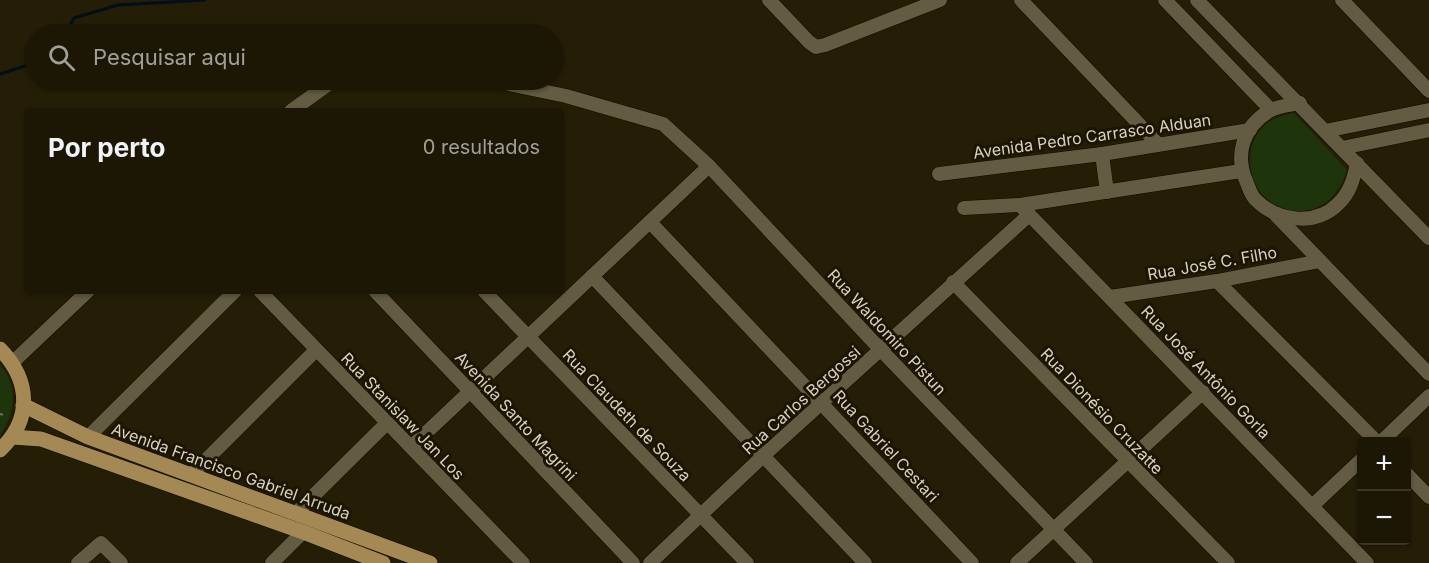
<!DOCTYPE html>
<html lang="pt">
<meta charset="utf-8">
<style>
:root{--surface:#1c1604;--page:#292313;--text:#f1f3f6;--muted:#a09f9a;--line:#3a3526}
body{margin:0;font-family:Inter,sans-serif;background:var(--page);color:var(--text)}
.controls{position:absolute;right:18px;bottom:18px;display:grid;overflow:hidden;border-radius:6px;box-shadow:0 2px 4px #0004}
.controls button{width:54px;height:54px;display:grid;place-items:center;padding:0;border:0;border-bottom:2px solid var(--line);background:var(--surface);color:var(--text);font:30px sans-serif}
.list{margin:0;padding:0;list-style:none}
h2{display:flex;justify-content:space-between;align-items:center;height:78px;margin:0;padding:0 24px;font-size:26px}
h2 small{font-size:20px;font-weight:400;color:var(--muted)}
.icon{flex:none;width:33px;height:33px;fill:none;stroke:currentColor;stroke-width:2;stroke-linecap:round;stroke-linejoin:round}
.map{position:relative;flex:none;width:1429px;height:563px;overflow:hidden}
.search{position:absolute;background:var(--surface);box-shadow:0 2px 4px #0004;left:24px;top:24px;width:540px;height:66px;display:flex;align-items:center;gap:15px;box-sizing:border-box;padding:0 21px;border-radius:33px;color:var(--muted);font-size:22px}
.panel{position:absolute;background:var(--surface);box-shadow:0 2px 4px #0004;left:24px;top:108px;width:540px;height:186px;border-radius:6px}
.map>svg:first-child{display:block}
</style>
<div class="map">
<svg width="1429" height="563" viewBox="0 0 1429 563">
<rect width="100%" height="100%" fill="#251e06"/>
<g fill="#1e350b">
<path d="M1294,113L1347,170C1337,206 1300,225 1268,200C1246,183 1244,145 1264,126C1272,118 1284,115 1294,113Z"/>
<path d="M0,365C19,386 15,414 0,435Z"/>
</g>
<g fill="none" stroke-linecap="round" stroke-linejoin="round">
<g stroke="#000f1b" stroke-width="3">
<polyline points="65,34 74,18 118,5 205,0"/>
<polyline points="0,74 34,63"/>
</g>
<defs>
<g id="minor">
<polyline points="769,0 809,42 816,47 825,45 940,0"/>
<polyline points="1021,0 1158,144"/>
<polyline points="1165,0 1270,109"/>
<polyline points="1197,0 1429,238"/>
<polyline points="1342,0 1429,91"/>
<polyline points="490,80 566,96 663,124 709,166 880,349 1086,563"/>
<path d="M1300,103C1290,105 1277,106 1269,111C1243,127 1234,155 1247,183C1249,188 1251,195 1255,199C1276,221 1315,227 1338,204C1350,193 1354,178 1357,163"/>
<polyline points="291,111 334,80"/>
<polyline points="1325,131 1429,110"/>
<polyline points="1342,148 1429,130"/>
<polyline points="1102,154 1107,192"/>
<polyline points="939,174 1102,154 1250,130"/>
<polyline points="1020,205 1367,563"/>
<polyline points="964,208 1020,205 1241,171"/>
<polyline points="1275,214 1429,374"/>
<polyline points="650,222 972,563"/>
<polyline points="592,276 865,563"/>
<polyline points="1217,281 1377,442"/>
<polyline points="953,282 1228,563"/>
<polyline points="260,291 523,563"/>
<polyline points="375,291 633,563"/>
<polyline points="484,291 747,563"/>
<polyline points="1110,297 1217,281 1320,261"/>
<polyline points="13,362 88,291"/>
<polyline points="88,437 235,291"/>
<polyline points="1381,442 1429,396"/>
<polyline points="411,447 709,166"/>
<polyline points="1406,473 1429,497"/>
<polyline points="191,475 316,350"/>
<polyline points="1312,506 1362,459"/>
<polyline points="296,513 387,423"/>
<polyline points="78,563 101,543 121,563"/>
<polyline points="272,563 303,532"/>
<polyline points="650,563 763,456 1029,215"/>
<polyline points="1017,563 1203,392"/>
</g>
<g id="major">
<path d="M0,349C30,380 33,419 0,450"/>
<polyline points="23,405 88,437 430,563"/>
<polyline points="12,437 41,439 303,532 383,563"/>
</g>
</defs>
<use href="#minor" stroke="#0e0800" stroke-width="15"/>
<use href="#major" stroke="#0e0800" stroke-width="16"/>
<polyline stroke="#76705d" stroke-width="2" stroke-dasharray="3 4.5" stroke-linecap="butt" points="0,414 7,416"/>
<use href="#minor" stroke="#635c42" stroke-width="14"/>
<use href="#major" stroke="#a48954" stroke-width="15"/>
</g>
<g text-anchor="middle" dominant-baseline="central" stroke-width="6" stroke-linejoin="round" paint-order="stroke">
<g font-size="16" fill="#d6d2c4" stroke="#1c1501">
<text transform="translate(1092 136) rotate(-8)">Avenida Pedro Carrasco Alduan</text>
<text transform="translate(1212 263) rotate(-10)">Rua José C. Filho</text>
<text transform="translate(887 332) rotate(47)">Rua Waldomiro Pistun</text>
<text transform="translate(1206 372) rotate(46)">Rua José Antônio Gorla</text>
<text transform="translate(801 400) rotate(-42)">Rua Carlos Bergossi</text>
<text transform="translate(1102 411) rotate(46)">Rua Dionésio Cruzatte</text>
<text transform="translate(627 415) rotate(46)">Rua Claudeth de Souza</text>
<text transform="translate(403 416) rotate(46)">Rua Stanislaw Jan Los</text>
<text transform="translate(516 416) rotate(47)">Avenida Santo Magrini</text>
<text transform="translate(886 446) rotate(47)">Rua Gabriel Cestari</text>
<text transform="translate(231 471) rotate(20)">Avenida Francisco Gabriel Arruda</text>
</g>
</g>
</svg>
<div class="controls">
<button>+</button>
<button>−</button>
</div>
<div class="search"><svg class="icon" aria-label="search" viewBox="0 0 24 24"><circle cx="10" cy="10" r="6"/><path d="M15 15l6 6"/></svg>Pesquisar aqui</div>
<section class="panel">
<h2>Por perto<small>0 resultados</small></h2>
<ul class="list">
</ul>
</section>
</div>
